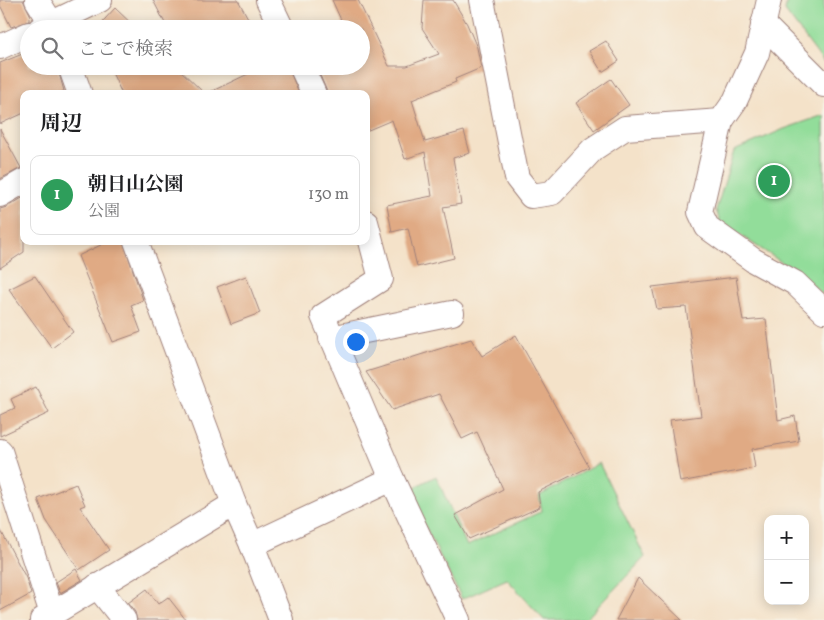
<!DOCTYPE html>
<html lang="ja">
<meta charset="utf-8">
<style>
:root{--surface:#fff;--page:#f6f6f6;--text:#202124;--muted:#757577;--line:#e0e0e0;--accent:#2563eb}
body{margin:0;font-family:Vollkorn,"Noto Serif JP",serif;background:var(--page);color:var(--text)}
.controls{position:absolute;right:15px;bottom:15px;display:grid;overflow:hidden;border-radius:10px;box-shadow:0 2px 12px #0003}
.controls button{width:45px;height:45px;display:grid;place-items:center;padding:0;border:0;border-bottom:1px solid var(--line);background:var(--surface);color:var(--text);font:25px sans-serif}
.you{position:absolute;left:355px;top:341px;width:18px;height:18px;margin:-12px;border:4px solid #fff;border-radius:50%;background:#1a73e8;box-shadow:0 0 0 8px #1a73e833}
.badge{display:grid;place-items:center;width:32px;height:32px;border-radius:50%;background:var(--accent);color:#fff;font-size:16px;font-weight:700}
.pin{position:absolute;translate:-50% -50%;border:2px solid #fff;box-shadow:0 1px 5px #0006}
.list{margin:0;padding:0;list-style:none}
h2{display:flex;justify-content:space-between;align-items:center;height:65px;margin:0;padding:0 20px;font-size:21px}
h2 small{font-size:16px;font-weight:400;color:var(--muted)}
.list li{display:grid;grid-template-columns:32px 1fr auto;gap:15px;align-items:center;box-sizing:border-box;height:80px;margin:0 10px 10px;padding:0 10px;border:1px solid var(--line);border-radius:10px}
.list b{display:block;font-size:19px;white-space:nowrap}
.list p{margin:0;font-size:16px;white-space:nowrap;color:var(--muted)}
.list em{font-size:16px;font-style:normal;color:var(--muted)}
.icon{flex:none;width:28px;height:28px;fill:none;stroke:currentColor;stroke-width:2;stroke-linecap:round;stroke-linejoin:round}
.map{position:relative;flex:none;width:824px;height:620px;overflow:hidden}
.search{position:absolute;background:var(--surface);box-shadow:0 2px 12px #0003;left:20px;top:20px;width:350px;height:55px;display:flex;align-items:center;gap:12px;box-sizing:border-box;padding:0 18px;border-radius:28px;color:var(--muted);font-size:19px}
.panel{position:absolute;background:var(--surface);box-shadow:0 2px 12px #0003;left:20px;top:90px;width:350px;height:155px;border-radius:10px}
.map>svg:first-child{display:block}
</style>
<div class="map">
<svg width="824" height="620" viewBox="0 0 824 620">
<rect width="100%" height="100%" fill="#f7f3e8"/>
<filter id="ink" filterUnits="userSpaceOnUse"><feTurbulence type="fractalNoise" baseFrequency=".02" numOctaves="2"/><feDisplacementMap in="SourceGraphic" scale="10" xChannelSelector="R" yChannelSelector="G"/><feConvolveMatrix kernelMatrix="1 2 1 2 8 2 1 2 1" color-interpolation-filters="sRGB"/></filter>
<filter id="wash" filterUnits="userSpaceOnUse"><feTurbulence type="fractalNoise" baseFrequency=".0096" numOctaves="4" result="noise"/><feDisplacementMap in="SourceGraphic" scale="20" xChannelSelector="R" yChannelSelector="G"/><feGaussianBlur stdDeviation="1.12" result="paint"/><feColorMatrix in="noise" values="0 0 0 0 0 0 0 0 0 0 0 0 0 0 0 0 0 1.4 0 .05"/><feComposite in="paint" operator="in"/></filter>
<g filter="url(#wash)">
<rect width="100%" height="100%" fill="#f4e2c9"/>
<g fill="#92dd9a" stroke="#6e7e62">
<polygon points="787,0 824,0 824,63 785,11"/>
<polygon points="824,115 824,296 804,277 720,222 716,210 734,151 784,129"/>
<polygon points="599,463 645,557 585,620 544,620 507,579 462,599 407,491 436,476 467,546 542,511 539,496"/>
</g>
<g id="blocks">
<g fill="#e0aa84">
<polygon points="0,0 23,0 31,16 29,17 29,21 11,27 0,5"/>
<polygon points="153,0 238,0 254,29 168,29"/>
<polygon points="332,0 358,0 389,66 407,66 439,54 422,28 424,0 453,0 467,24 477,48 481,68 455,79 456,82 412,100 425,142 464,131 470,153 453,158 461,204 443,207 454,258 417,267 408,228 392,232 387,205 432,196 425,152 405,159 392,120 366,131 366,94 328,94 316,66 361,66 361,29 345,29"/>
<polygon points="115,8 137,29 96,29"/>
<polygon points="606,41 619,61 602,72 589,51"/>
<polygon points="29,49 29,66 57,66 64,91 58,94 24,94 24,113 0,124 0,63 25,53 24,51"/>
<polygon points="109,66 176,66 205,94 122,94"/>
<polygon points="244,66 288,66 299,94 206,94 248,74"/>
<polygon points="611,79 629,105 594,130 576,103"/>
<polygon points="0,129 21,168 0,179"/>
<polygon points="24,197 24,252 0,268 0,209 7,207"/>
<polygon points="109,241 123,241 143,300 131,305 141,332 113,342 78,256"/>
<polygon points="35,276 73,332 52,348 9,289"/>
<polygon points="246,276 260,313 231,324 217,287"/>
<polygon points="736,277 743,321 766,319 778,420 795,416 799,441 752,449 755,468 680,482 670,420 701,416 686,307 657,309 652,287"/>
<polygon points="516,335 589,467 538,492 540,507 469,539 455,515 503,489 477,432 462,439 439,394 392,410 366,372 471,339 482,356"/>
<polygon points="36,387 49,413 0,436 0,415 15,408 11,399"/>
<polygon points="76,484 85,505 80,507 109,550 79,570 46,520 38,499"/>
<polygon points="0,529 26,578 31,594 0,611"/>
<polygon points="76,569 82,580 60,593 56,582"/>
<polygon points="638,578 682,620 616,620"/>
<polygon points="147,589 158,604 168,597 186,620 137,620 135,612 128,603"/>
</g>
</g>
</g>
<g filter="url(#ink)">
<use href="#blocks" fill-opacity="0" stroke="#9f807a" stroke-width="1"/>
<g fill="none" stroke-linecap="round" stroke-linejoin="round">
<defs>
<g id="minor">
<polyline points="37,0 55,29"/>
<polyline points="268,0 282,29"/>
<polyline points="482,0 517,178 531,196 552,193 593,149 625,128 721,121 735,101 757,53 769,0"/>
<polyline points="763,24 824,85"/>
<polyline points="40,29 100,0"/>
<polyline points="0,47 29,34"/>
<polyline points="70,66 80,94"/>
<polyline points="301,66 314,94"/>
<polyline points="721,121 700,212 707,227 753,260 795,283 824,311"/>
<polyline points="0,195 24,181"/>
<polyline points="366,222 381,279 323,316 392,479 458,620"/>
<polyline points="136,241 234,504 252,545 281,620"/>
<polyline points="331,338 452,313"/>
<polyline points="0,451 52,614"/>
<polyline points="252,545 392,479"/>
<polyline points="97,586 124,620"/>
<polyline points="42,620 234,504"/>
</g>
</defs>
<use href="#minor" stroke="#9f807a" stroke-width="26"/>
<use href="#minor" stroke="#fff" stroke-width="24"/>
</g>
</g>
</svg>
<div class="controls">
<button>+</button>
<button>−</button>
</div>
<div class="you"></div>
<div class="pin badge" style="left:774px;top:181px;background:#2e9e5b">1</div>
<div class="search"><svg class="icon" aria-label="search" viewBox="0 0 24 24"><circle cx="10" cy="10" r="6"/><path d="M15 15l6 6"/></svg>ここで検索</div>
<section class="panel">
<h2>周辺<small></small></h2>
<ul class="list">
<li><span class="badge" style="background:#2e9e5b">1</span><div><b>朝日山公園</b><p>公園</p></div><em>130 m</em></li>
</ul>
</section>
</div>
